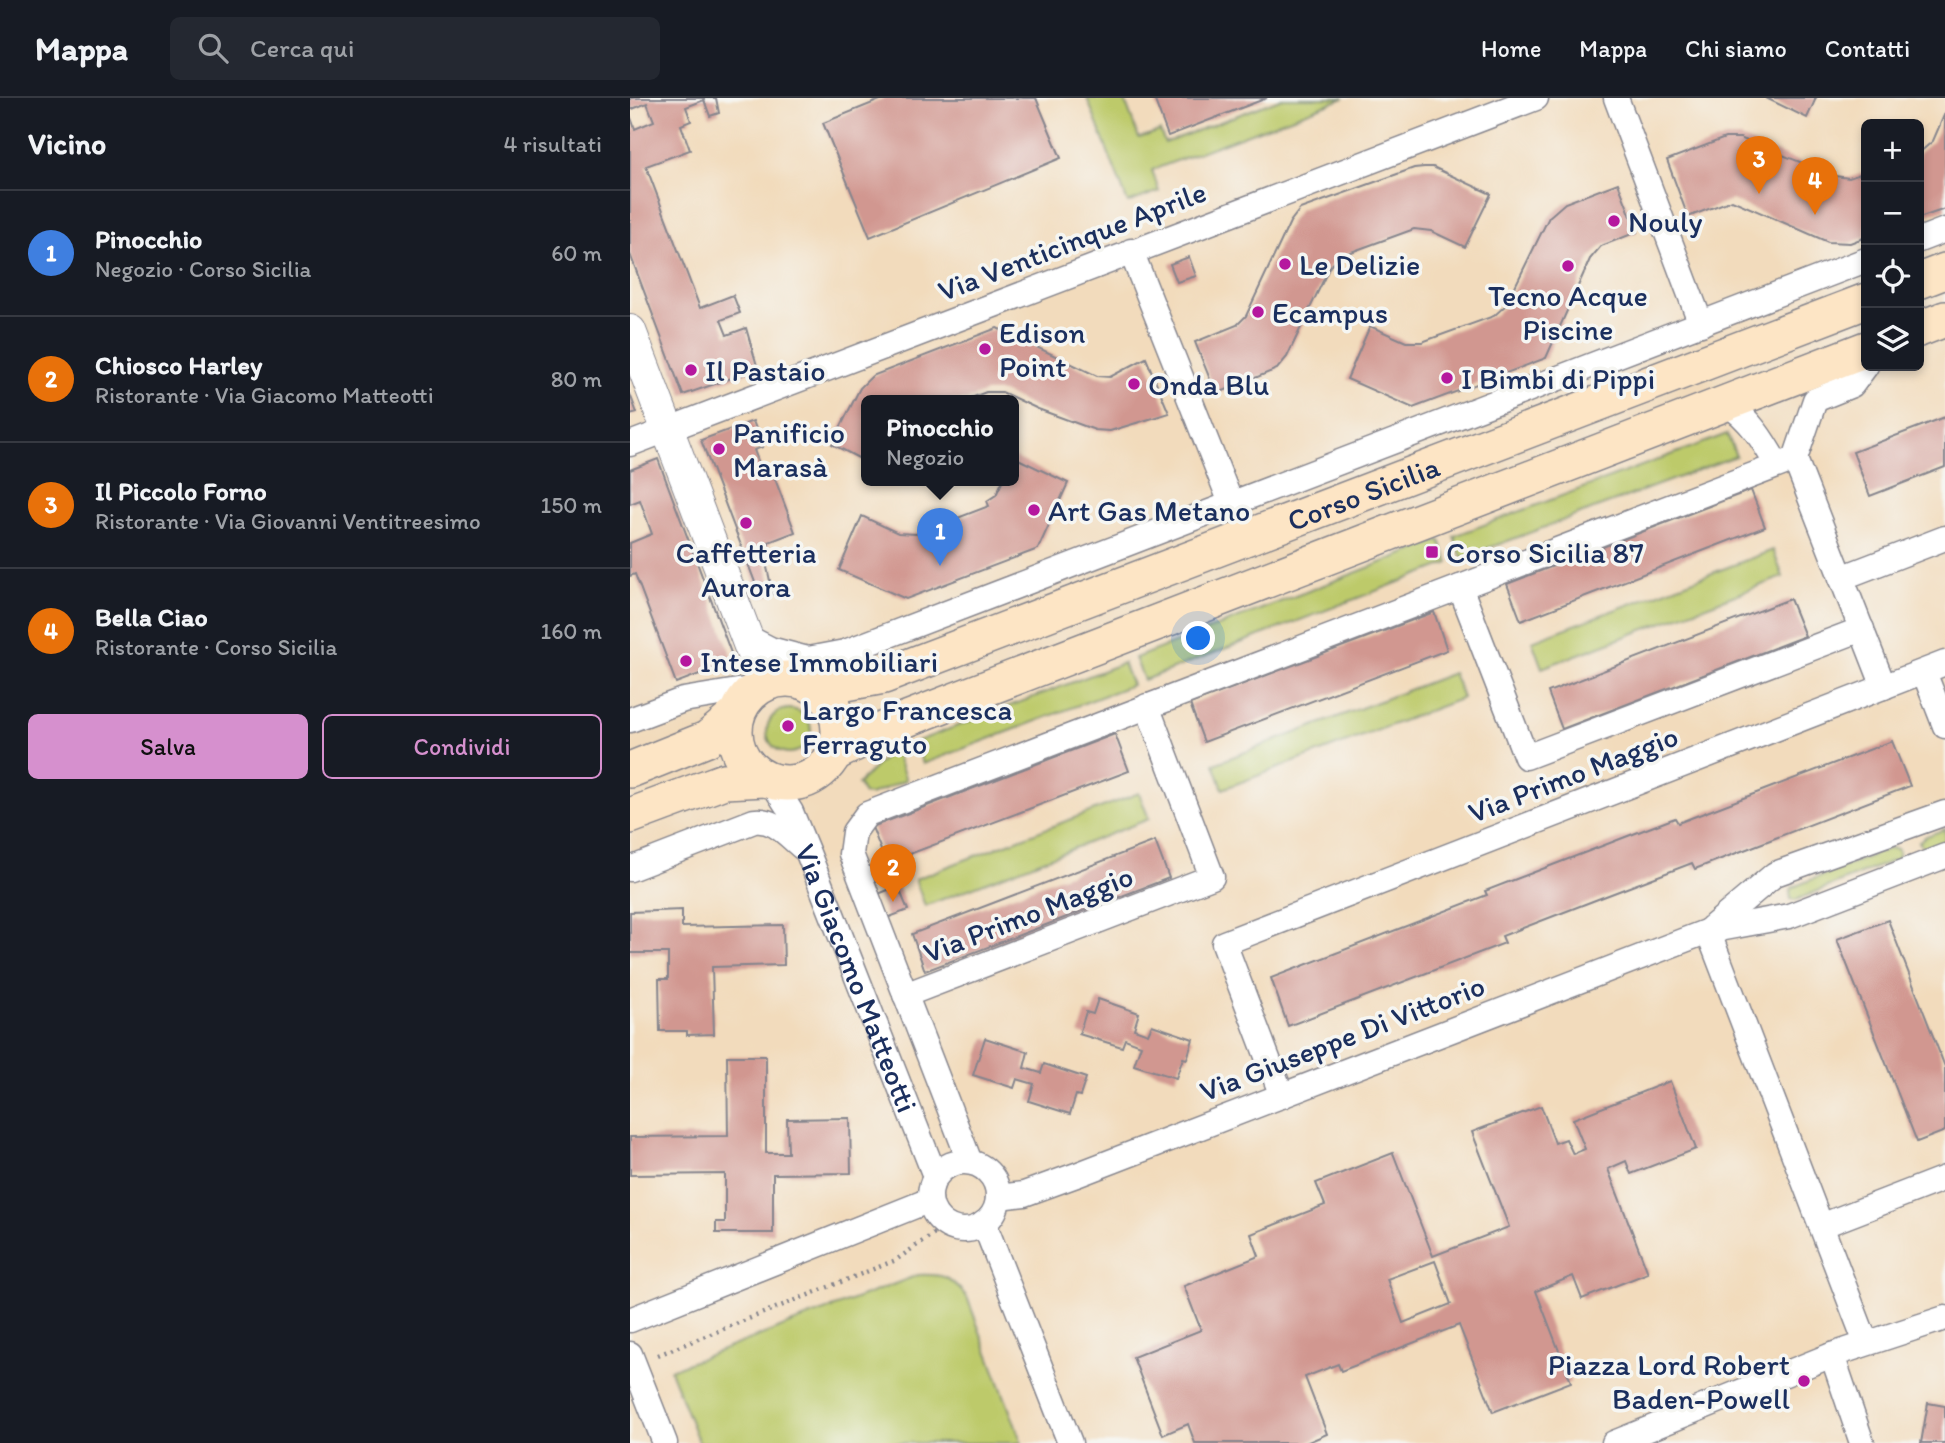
<!DOCTYPE html>
<html lang="it">
<meta charset="utf-8">
<style>
:root{--surface:#171b24;--page:#242831;--text:#f1f3f6;--muted:#9ea1a6;--line:#363941;--accent:#d690ce}
body{margin:0;font-family:Itim,sans-serif;background:var(--page);color:var(--text)}
.controls{position:absolute;right:21px;top:21px;display:grid;overflow:hidden;border-radius:10px;box-shadow:0 4px 10px #0003}
.controls button{width:63px;height:63px;display:grid;place-items:center;padding:0;border:0;border-bottom:2px solid var(--line);background:var(--surface);color:var(--text);font:35px sans-serif}
.you{position:absolute;left:569px;top:541px;width:24px;height:24px;margin:-18px;border:5px solid #fff;border-radius:50%;background:#1a73e8;box-shadow:0 0 0 10px #1a73e833}
.badge{display:grid;place-items:center;width:46px;height:46px;border-radius:50%;background:var(--accent);color:#fff;font-size:23px;font-weight:700}
.pin{position:absolute;translate:-50% -58px;filter:drop-shadow(0 2px 4px #0008)}
.pin::after{content:'';position:absolute;top:37px;width:24px;height:21px;background:inherit;clip-path:polygon(0 0,100% 0,50% 100%)}
.popup{position:absolute;left:231px;top:297px;width:158px;height:91px;box-sizing:border-box;display:grid;place-content:center;border-radius:10px;background:var(--surface);filter:drop-shadow(0 2px 5px #0005);font-size:23px;white-space:nowrap;color:var(--muted)}
.popup b{font-size:26px;color:var(--text)}
.popup::after{content:'';position:absolute;left:50%;top:100%;margin-left:-14px;border:14px solid transparent;border-top-color:var(--surface)}
.list{margin:0;padding:0;list-style:none}
h2{display:flex;justify-content:space-between;align-items:center;height:91px;margin:0;padding:0 28px;font-size:30px}
h2 small{font-size:23px;font-weight:400;color:var(--muted)}
.list li{display:grid;grid-template-columns:46px 1fr auto;gap:21px;align-items:center;box-sizing:border-box;height:126px;padding:0 28px;border-top:2px solid var(--line)}
.list b{display:block;font-size:26px;white-space:nowrap}
.list p{margin:0;font-size:23px;white-space:nowrap;color:var(--muted)}
.list em{font-size:23px;font-style:normal;color:var(--muted)}
.actions{display:flex;gap:14px;padding:21px 28px}
.actions a{flex:1;padding:16px 0;border:2px solid var(--accent);border-radius:10px;text-align:center;font-size:24px;color:var(--accent)}
.actions .main{background:var(--accent);color:#111}
.icon{flex:none;width:38px;height:38px;fill:none;stroke:currentColor;stroke-width:2;stroke-linecap:round;stroke-linejoin:round}
.map{position:relative;flex:none;width:1315px;height:1345px;overflow:hidden}
header{display:flex;align-items:center;gap:42px;box-sizing:border-box;height:98px;padding:0 35px;background:var(--surface);border-bottom:2px solid var(--line)}
header strong{font-size:33px}
nav{display:flex;gap:38px;margin-inline-start:auto;font-size:24px}
.search{width:490px;height:63px;background:var(--page);display:flex;align-items:center;gap:18px;box-sizing:border-box;padding:0 24px;border-radius:10px;color:var(--muted);font-size:26px}
main{display:flex}
aside{flex:1;background:var(--surface)}
.map>svg:first-child{display:block}
</style>
<header>
<strong>Mappa</strong>
<div class="search"><svg class="icon" aria-label="search" viewBox="0 0 24 24"><circle cx="10" cy="10" r="6"/><path d="M15 15l6 6"/></svg>Cerca qui</div>
<nav><a>Home</a><a>Mappa</a><a>Chi siamo</a><a>Contatti</a></nav>
</header>
<main>
<aside>
<h2>Vicino<small>4 risultati</small></h2>
<ul class="list">
<li><span class="badge" style="background:#3f7fe0">1</span><div><b>Pinocchio</b><p>Negozio · Corso Sicilia</p></div><em>60 m</em></li>
<li><span class="badge" style="background:#e8710a">2</span><div><b>Chiosco Harley</b><p>Ristorante · Via Giacomo Matteotti</p></div><em>80 m</em></li>
<li><span class="badge" style="background:#e8710a">3</span><div><b>Il Piccolo Forno</b><p>Ristorante · Via Giovanni Ventitreesimo</p></div><em>150 m</em></li>
<li><span class="badge" style="background:#e8710a">4</span><div><b>Bella Ciao</b><p>Ristorante · Corso Sicilia</p></div><em>160 m</em></li>
</ul>
<div class="actions"><a class="main">Salva</a><a>Condividi</a></div>
</aside>
<div class="map">
<svg width="1315" height="1345" viewBox="0 0 1315 1345">
<rect width="100%" height="100%" fill="#f6f6f2"/>
<filter id="ink" filterUnits="userSpaceOnUse"><feTurbulence type="fractalNoise" baseFrequency=".0143" numOctaves="2"/><feDisplacementMap in="SourceGraphic" scale="14" xChannelSelector="R" yChannelSelector="G"/><feConvolveMatrix kernelMatrix="1 2 1 2 8 2 1 2 1" color-interpolation-filters="sRGB"/></filter>
<filter id="wash" filterUnits="userSpaceOnUse"><feTurbulence type="fractalNoise" baseFrequency=".00686" numOctaves="4" result="noise"/><feDisplacementMap in="SourceGraphic" scale="28" xChannelSelector="R" yChannelSelector="G"/><feGaussianBlur stdDeviation="1.57" result="paint"/><feColorMatrix in="noise" values="0 0 0 0 0 0 0 0 0 0 0 0 0 0 0 0 0 1.4 0 .05"/><feComposite in="paint" operator="in"/></filter>
<g filter="url(#wash)">
<rect width="100%" height="100%" fill="#f2dbbc"/>
<g fill="#bdca6b" stroke="#6c7c64" stroke-width="2">
<polygon points="457,0 494,0 509,40 530,33 535,45 652,0 714,0 522,72 529,93 498,105"/>
<polygon points="1097,336 1106,358 832,460 824,438"/>
<polygon points="810,442 819,465 514,582 505,560"/>
<polygon points="1143,452 1153,479 912,570 902,543"/>
<polygon points="493,565 502,587 293,666 285,644"/>
<polygon points="823,575 833,600 593,691 584,666"/>
<circle cx="159" cy="633" r="22"/>
<polygon points="264,650 276,682 240,697 234,696 228,686"/>
<polygon points="509,695 519,721 295,808 285,781"/>
<polygon points="1315,731 1315,746 1295,753 1289,744 1294,739"/>
<polygon points="1260,750 1267,751 1269,754 1267,761 1166,802 1161,801 1160,793 1163,789"/>
<path d="M288,1177C315,1176 319,1178 337,1199L392,1345H69L40,1272Z"/>
</g>
<g id="blocks">
<g fill="#d19790" fill-rule="evenodd">
<polygon points="0,0 86,0 89,15 80,18 74,2 56,9 61,23 51,27 60,52 16,68 70,210 103,197 110,215 91,222 97,237 116,230 128,271 53,297 0,156 0,17 5,31 24,23 17,5 0,12"/>
<polygon points="255,0 406,0 431,60 240,139 193,25"/>
<polygon points="524,0 637,0 538,38"/>
<polygon points="1136,0 1186,0 1177,20"/>
<polygon points="1315,15 1315,111 1289,120 1289,55 1303,43"/>
<polygon points="1095,40 1110,40 1205,78 1219,80 1236,74 1236,139 1220,145 1198,144 1102,102 1058,119 1037,62"/>
<polygon points="794,69 803,69 861,96 835,149 801,133 784,131 713,157 700,168 657,259 647,271 586,296 565,244 607,227 616,218 660,124 670,111 784,70"/>
<polygon points="988,85 1007,134 971,148 960,161 916,260 783,310 717,281 740,228 776,244 792,244 864,218 876,207 919,119 935,105"/>
<polygon points="559,159 566,178 547,184 540,166"/>
<polygon points="367,230 467,278 480,279 516,260 539,315 480,333 465,332 408,311 372,294 356,294 336,302 236,302 236,364 202,346 230,290 242,278"/>
<polygon points="0,296 7,315 0,317"/>
<polygon points="1315,319 1315,369 1240,398 1223,354"/>
<polygon points="123,323 133,349 124,352 133,376 142,373 165,434 139,444 136,465 143,496 131,500 71,342"/>
<polygon points="384,359 438,385 408,451 276,501 209,472 232,418 268,435 286,436 359,408 357,403 366,397 373,382 384,382"/>
<polygon points="28,361 104,563 46,585 5,476 0,478 0,445 22,436 10,402 0,406 0,372"/>
<polygon points="1121,392 1135,429 891,523 877,486"/>
<polygon points="1160,501 1175,538 932,631 918,594"/>
<polygon points="804,514 817,552 574,644 560,606"/>
<polygon points="485,636 499,673 256,765 242,729"/>
<polygon points="1262,643 1280,688 1065,771 1062,765 968,801 872,838 875,845 658,928 641,880 857,797 855,793 998,738 1045,720 1048,725"/>
<polygon points="525,743 539,780 295,873 282,836"/>
<polygon points="268,788 278,812 257,820 248,796"/>
<polygon points="52,812 52,829 153,827 154,867 82,869 84,936 57,937 57,933 30,933 29,881 38,881 38,855 0,855 0,814"/>
<polygon points="1258,822 1315,969 1315,1033 1287,1044 1207,841"/>
<polygon points="468,901 509,915 504,931 518,936 522,927 563,941 557,961 553,960 546,980 504,967 511,947 495,941 492,949 449,936 456,914 463,916"/>
<polygon points="355,940 398,954 394,970 411,975 414,966 456,980 450,998 446,997 440,1016 399,1003 404,986 387,981 384,990 343,977"/>
<polygon points="97,958 136,958 136,1055 158,1055 157,1021 220,1020 221,1075 143,1076 143,1135 86,1135 86,1124 95,1124 95,1076 0,1077 0,1039 98,1038"/>
<path d="M1040,983L1066,1051L1001,1076L996,1063L978,1071L1018,1175L952,1201L943,1178L906,1193L941,1284L863,1314L829,1227L711,1273L708,1266L675,1279L697,1336L676,1345H565L558,1326L533,1337L503,1259L571,1232L554,1188L629,1158L621,1136L695,1107L686,1085L763,1055L803,1158L879,1129L842,1034L911,1008L925,1045L936,1041L943,1056L955,1051L943,1021ZM805,1163L821,1206L773,1225L757,1181Z"/>
<polygon points="1298,1305 1315,1308 1315,1345 1291,1345"/>
</g>
</g>
</g>
<g filter="url(#ink)">
<use href="#blocks" fill-opacity="0" stroke="#86858d" stroke-width="2"/>
<g fill="none" stroke-linecap="round" stroke-linejoin="round">
<defs>
<g id="minor">
<polyline points="986,0 1071,226"/>
<polyline points="1289,142 1315,132"/>
<polyline points="501,153 601,405"/>
<path d="M1096,305C1120,321 1133,342 1147,367"/>
<polyline points="0,346 906,0"/>
<polyline points="1165,361 1254,589"/>
<polyline points="1211,480 1315,440"/>
<polyline points="830,489 896,659 1232,531"/>
<polyline points="117,539 140,551 178,561 215,554 1236,162"/>
<polyline points="1294,574 1315,628"/>
<polyline points="0,622 53,602 126,590"/>
<path id="s1" d="M142,684L161,714L178,755L305,1078"/>
<path d="M0,771L124,723C144,720 158,738 173,750"/>
<polyline points="1081,830 1145,776 1315,715"/>
<polyline points="1078,833 1236,1245"/>
<polyline points="275,897 582,779 517,608"/>
<polyline points="652,998 594,845 1315,565"/>
<polyline points="340,1064 221,756 224,734 237,716 1165,361 1185,302 1222,287 1236,268"/>
<circle cx="334" cy="1098" r="34"/>
<polyline points="368,1099 394,1096 449,1076 1078,833 1159,818 1315,758"/>
<polyline points="354,1125 440,1345"/>
<polyline points="1191,1128 1315,1080"/>
<polyline points="0,1222 300,1102"/>
<polyline points="0,1256 35,1345"/>
<polyline points="1202,1257 1232,1345"/>
<polyline points="984,1345 1202,1257 1315,1220"/>
</g>
<polyline id="tertiary" points="0,233 134,585"/>
<g id="secondary">
<polyline points="1289,183 1315,173"/>
<polyline points="1289,231 1315,221"/>
<circle cx="157" cy="633" r="52"/>
<path id="s2" d="M189,590L254,578L1236,203"/>
<polyline points="205,655 269,624 1236,251"/>
<polyline points="0,672 77,641 107,616"/>
<polyline points="0,718 94,683 135,681"/>
</g>
</defs>
<use href="#minor" stroke="#86858d" stroke-width="27"/>
<use href="#tertiary" stroke="#86858d" stroke-width="34"/>
<use href="#secondary" stroke="#86858d" stroke-width="38"/>
<polyline stroke="#86858d" stroke-width="4.5" stroke-dasharray="2 5" stroke-linecap="butt" points="28,1257 266,1162 313,1129"/>
<use href="#minor" stroke="#fff" stroke-width="24"/>
<use href="#tertiary" stroke="#fff" stroke-width="32"/>
<use href="#secondary" stroke="#fde5c5" stroke-width="35"/>
</g>
</g>
<g fill="#b5179e" stroke="#f6f6f2" stroke-width="2.5">
<circle cx="984" cy="123" r="7"/>
<circle cx="655" cy="166" r="7"/>
<circle cx="938" cy="168" r="7"/>
<circle cx="628" cy="214" r="7"/>
<circle cx="355" cy="251" r="7"/>
<circle cx="61" cy="272" r="7"/>
<circle cx="817" cy="280" r="7"/>
<circle cx="504" cy="286" r="7"/>
<circle cx="89" cy="351" r="7"/>
<circle cx="404" cy="412" r="7"/>
<circle cx="116" cy="425" r="7"/>
<rect x="795" y="447" width="14" height="14" rx="3.5"/>
<circle cx="56" cy="563" r="7"/>
<circle cx="158" cy="628" r="7"/>
<circle cx="1174" cy="1283" r="7"/>
</g>
<g text-anchor="middle" dominant-baseline="central" stroke-width="7" stroke-linejoin="round" paint-order="stroke">
<g font-size="30" fill="#1b2f5e" stroke="#f6f6f2" text-anchor="start">
<text x="998" y="123">Nouly</text>
<text x="669" y="166">Le Delizie</text>
<text x="938" y="197" text-anchor="middle">Tecno Acque<tspan x="938" dy="34">Piscine</tspan></text>
<text x="642" y="214">Ecampus</text>
<text x="369" y="234">Edison<tspan x="369" dy="34">Point</tspan></text>
<text x="75" y="272">Il Pastaio</text>
<text x="831" y="280">I Bimbi di Pippi</text>
<text x="518" y="286">Onda Blu</text>
<text x="103" y="334">Panificio<tspan x="103" dy="34">Marasà</tspan></text>
<text x="418" y="412">Art Gas Metano</text>
<text x="116" y="454" text-anchor="middle">Caffetteria<tspan x="116" dy="34">Aurora</tspan></text>
<text x="816" y="454">Corso Sicilia 87</text>
<text x="70" y="563">Intese Immobiliari</text>
<text x="172" y="611">Largo Francesca<tspan x="172" dy="34">Ferraguto</tspan></text>
<text x="1160" y="1266" text-anchor="end">Piazza Lord Robert<tspan x="1160" dy="34">Baden-Powell</tspan></text>
</g>
<g font-size="30" fill="#1b2f5e" stroke="#f6f6f2">
<text transform="translate(442 143) rotate(-21)">Via Venticinque Aprile</text>
<text stroke="none"><textPath href="#s2" startOffset="579">Corso Sicilia</textPath></text>
<text transform="translate(943 676) rotate(-21)">Via Primo Maggio</text>
<text transform="translate(398 816) rotate(-21)">Via Primo Maggio</text>
<text stroke="none"><textPath href="#s1" startOffset="214">Via Giacomo Matteotti</textPath></text>
<text transform="translate(712 940) rotate(-21)">Via Giuseppe Di Vittorio</text>
</g>
</g>
</svg>
<div class="controls">
<button>+</button>
<button>−</button>
<button><svg class="icon" aria-label="locate" viewBox="0 0 24 24"><circle cx="12" cy="12" r="6"/><path d="M12 2v4M12 18v4M2 12h4M18 12h4"/></svg></button>
<button><svg class="icon" aria-label="layers" viewBox="0 0 24 24"><path d="M12 4l9 5-9 5-9-5zM3 14l9 5 9-5"/></svg></button>
</div>
<div class="you"></div>
<div class="pin badge" style="left:310px;top:468px;background:#3f7fe0">1</div>
<div class="popup"><b>Pinocchio</b>Negozio</div>
<div class="pin badge" style="left:263px;top:804px;background:#e8710a">2</div>
<div class="pin badge" style="left:1129px;top:96px;background:#e8710a">3</div>
<div class="pin badge" style="left:1185px;top:117px;background:#e8710a">4</div>
</div>
</main>
